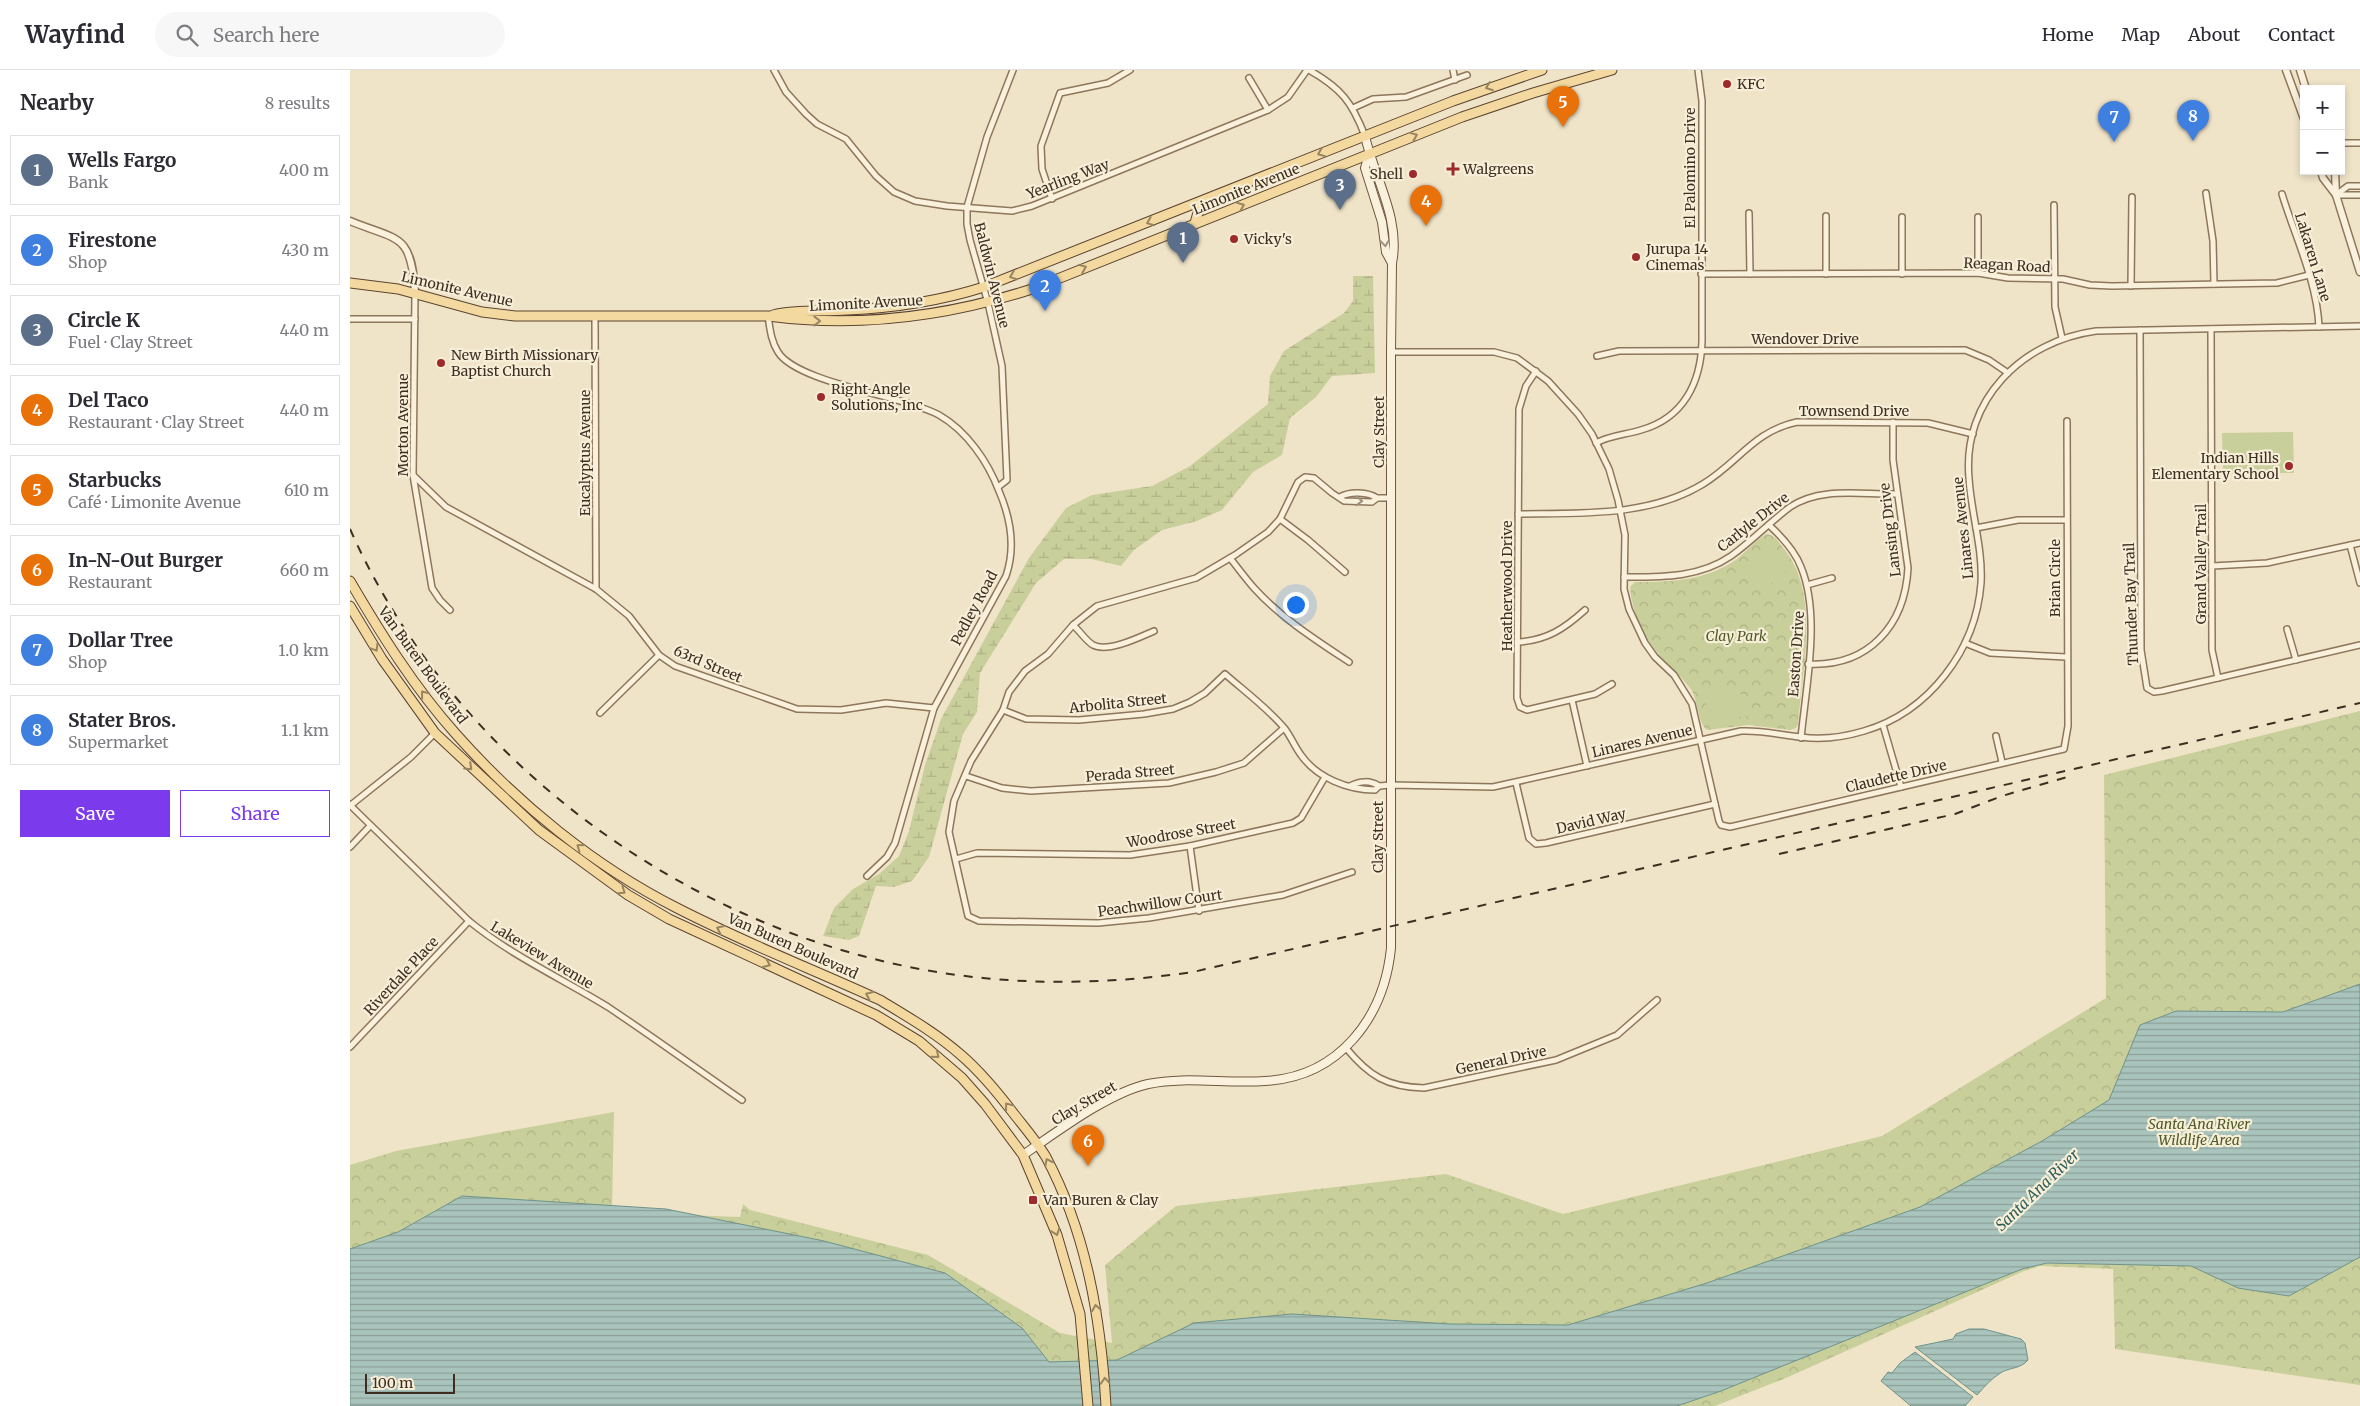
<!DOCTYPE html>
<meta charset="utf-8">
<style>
:root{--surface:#fff;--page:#f7f7f7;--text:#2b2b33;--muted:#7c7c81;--line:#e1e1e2;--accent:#7c3aed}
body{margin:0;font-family:Merriweather,serif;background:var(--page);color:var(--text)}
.controls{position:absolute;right:15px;top:15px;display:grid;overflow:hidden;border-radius:0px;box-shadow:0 2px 8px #0003}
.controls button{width:45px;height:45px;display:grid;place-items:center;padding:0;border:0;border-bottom:1px solid var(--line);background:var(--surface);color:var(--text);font:25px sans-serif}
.scale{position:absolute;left:15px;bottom:12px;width:90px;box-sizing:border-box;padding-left:5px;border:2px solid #3d2e20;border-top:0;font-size:14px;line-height:18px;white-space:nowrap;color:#3d2e20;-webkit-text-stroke:4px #f7eed8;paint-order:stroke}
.you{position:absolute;left:945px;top:534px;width:18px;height:18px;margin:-12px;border:4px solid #fff;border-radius:50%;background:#1a73e8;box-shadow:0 0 0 8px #1a73e833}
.badge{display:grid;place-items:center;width:32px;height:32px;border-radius:50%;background:var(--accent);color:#fff;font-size:16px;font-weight:700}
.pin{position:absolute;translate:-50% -41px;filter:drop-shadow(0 1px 2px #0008)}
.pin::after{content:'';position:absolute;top:26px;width:18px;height:15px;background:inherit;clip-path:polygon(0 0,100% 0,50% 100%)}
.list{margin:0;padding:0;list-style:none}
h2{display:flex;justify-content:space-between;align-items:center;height:65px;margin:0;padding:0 20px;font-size:21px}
h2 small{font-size:16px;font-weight:400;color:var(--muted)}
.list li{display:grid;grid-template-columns:32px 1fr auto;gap:15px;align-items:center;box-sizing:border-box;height:70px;margin:0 10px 10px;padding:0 10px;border:1px solid var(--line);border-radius:0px}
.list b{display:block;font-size:19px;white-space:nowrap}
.list p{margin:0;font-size:16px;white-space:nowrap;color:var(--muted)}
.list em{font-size:16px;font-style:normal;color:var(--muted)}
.actions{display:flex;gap:10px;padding:15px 20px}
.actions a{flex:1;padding:11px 0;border:1px solid var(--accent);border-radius:0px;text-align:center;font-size:18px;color:var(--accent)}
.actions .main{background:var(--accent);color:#fff}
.icon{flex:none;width:28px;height:28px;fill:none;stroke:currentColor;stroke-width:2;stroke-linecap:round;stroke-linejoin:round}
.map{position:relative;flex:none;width:2010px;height:1336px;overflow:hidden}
header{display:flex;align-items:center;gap:30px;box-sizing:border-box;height:70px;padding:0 25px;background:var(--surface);border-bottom:1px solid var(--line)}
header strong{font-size:24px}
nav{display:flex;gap:28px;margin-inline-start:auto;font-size:18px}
.search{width:350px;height:45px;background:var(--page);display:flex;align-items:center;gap:12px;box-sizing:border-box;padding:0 18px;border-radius:28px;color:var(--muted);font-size:19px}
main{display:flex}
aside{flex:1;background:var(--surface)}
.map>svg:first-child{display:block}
</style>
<header>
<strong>Wayfind</strong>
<div class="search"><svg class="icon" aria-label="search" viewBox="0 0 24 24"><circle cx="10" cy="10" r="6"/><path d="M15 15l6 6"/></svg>Search here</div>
<nav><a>Home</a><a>Map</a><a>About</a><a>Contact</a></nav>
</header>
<main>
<aside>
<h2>Nearby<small>8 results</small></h2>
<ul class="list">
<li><span class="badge" style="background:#5c6f8a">1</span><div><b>Wells Fargo</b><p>Bank</p></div><em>400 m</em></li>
<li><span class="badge" style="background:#3f7fe0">2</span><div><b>Firestone</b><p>Shop</p></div><em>430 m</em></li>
<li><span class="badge" style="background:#5c6f8a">3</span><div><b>Circle K</b><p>Fuel · Clay Street</p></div><em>440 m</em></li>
<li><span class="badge" style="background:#e8710a">4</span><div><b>Del Taco</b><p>Restaurant · Clay Street</p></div><em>440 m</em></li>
<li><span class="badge" style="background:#e8710a">5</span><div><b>Starbucks</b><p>Café · Limonite Avenue</p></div><em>610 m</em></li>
<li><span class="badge" style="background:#e8710a">6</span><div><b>In-N-Out Burger</b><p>Restaurant</p></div><em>660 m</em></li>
<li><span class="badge" style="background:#3f7fe0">7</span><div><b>Dollar Tree</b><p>Shop</p></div><em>1.0 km</em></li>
<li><span class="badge" style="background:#3f7fe0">8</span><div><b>Stater Bros.</b><p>Supermarket</p></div><em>1.1 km</em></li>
</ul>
<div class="actions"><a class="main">Save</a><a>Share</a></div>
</aside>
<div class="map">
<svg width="2010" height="1336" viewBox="0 0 2010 1336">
<defs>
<pattern id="forest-crowns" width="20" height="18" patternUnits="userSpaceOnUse" patternTransform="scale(1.25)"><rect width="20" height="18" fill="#c9cf9b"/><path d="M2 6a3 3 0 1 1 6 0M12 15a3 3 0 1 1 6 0" fill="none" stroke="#aeb285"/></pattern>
<pattern id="wetland-marsh" width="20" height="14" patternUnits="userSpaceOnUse" patternTransform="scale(1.25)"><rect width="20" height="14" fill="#c9cf9b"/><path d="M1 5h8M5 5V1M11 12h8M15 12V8" fill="none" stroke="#aeb285"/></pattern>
<pattern id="water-rules" width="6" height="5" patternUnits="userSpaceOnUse" patternTransform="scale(1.25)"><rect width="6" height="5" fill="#a9c4bc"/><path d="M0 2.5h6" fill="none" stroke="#8ba098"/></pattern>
</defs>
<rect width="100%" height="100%" fill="#f0e4c8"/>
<g fill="url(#forest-crowns)">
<path d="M1417,464C1425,465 1429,473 1434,479C1471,524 1452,601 1448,654L1446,658L1440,660L1398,655L1357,660C1348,653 1348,632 1342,621C1333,608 1322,599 1311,587C1294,568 1282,543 1280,517L1285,512C1321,512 1356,511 1387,489C1397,481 1406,469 1417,464Z"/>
<polygon points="2010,641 2010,1315 1765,1279 1763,1199 1690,1196 1674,1201 1436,1308 1365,1336 0,1336 0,1095 46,1081 264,1042 262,1142 390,1147 393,1134 400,1140 578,1185 710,1263 762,1273 755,1195 826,1136 1096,1104 1213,1144 1532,1066 1756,928 1754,705"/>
</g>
<polygon fill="url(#wetland-marsh)" points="1003,206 1023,206 1025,303 982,306 966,327 940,348 932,385 903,402 872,440 847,451 812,460 784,480 771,496 741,489 714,489 686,513 630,603 627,642 613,664 579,787 562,811 544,817 526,816 509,866 499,870 473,866 484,838 503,819 529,804 549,786 559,761 575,695 591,649 679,488 716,438 742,425 802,416 840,396 918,334 920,306 934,281 994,243 1003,231"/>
<g fill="#c9cf9b">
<polygon points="1943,362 1944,403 1873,404 1872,363"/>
<path d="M1415,477L1423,478L1438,493C1433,520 1402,520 1388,499Z"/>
<polygon points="1424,603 1439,604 1437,629 1422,628"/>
<path d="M1369,615C1387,618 1399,626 1399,646L1365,651L1360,648L1353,625L1359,619Z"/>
</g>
<g fill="url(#water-rules)" stroke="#6f938a">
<polygon points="2010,914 2010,1187 1939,1226 1888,1218 1841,1196 1697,1193 1672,1199 1371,1321 1327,1336 0,1336 0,1179 48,1162 112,1126 316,1139 474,1171 595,1203 672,1258 699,1292 767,1290 844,1253 942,1244 1100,1254 1218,1255 1357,1213 1570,1137 1692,1071 1759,1030 1790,955 1826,941 1933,942"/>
<path d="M1619,1259H1634L1671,1269L1675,1273L1678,1290C1670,1299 1662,1297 1652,1302C1642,1308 1635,1316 1627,1325L1565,1277L1603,1269L1606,1264Z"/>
<polygon points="1565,1282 1623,1327 1615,1336 1561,1336 1531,1311 1538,1302 1542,1303 1550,1293"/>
</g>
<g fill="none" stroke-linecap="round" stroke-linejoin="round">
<defs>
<g id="minor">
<polyline points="424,0 436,22 456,44 467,54 496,69 526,106 544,122 565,131 597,136 662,141 682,136 918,40 938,27 957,0"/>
<path d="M959,0C991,18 1002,32 1015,66"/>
<polyline points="1103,0 1105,10"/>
<polyline points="899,8 918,40"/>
<polyline points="1003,38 1023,29 1056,27 1117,5"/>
<polyline points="1995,73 2010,73"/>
<polyline points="1856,123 1863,171 1864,214"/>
<path d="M1932,124C1945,167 1967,211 1969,257"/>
<polyline points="1986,125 1998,116 2010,116"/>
<polyline points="1987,125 2010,125"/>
<polyline points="702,129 692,99 691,76 710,23 758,13 780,0"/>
<polyline points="1704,135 1705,237 1712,268"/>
<polyline points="1399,143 1400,204"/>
<polyline points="1628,203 1628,147"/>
<polyline points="1351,204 1628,203 1658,208 1713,209 1740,215 1762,216 1927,213 1959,205"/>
<polyline points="1476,204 1476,146"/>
<polyline points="1552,204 1552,147"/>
<polyline points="1781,216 1782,127"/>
<polyline points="65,223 63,405 82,518 90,530 100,540"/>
<path d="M418,246C420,259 421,271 428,282C447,313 554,326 589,345C617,361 638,392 649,421C661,449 666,477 656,506L584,638L545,773L537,787L517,806"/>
<polyline points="245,247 246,519"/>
<polyline points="0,249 65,249"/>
<polyline points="1861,259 1862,580 1868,608"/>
<polyline points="1790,260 1791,580 1797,618 1804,622 1812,621 2010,575"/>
<polyline points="1041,282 1144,282 1167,288 1198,311 1228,344 1242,364 1259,399 1268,430 1275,465 1274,519 1279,539 1295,573 1305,587 1324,605 1342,634 1369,751 1371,755 1380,757 1714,679 1718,656 1717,351"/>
<polyline points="1247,286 1269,281 1615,280 1639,290 1658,303"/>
<polyline points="1186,301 1176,316 1169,339 1167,628 1170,637 1177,640 1245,624 1262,614"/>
<path d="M1246,373C1261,365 1275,365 1291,360C1334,348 1351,312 1352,271V31L1348,0"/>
<polyline points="63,405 96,437 246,519 279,546 309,585 325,596 447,639 491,640 536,633 584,638"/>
<polyline points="648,417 657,410 652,296 638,233 620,170 617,154 617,137 637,67 663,0"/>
<path d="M990,427C1000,421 1018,422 1027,428"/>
<path d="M1168,444C1230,443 1299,447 1353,414C1388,393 1404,361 1447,352L1578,353L1623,364"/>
<polyline points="930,449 958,470 995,502"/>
<path d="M1419,455C1432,467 1445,481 1451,497C1471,545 1456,616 1451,668"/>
<polyline points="1626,458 1668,450 1716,450"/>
<polyline points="2000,475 2010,513"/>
<path d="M880,488C888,498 896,509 904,518C931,548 966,570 999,592"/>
<polyline points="1862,496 1917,493 2010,473"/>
<path d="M1274,507C1311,507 1349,508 1381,486C1402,471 1420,452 1440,437C1471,416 1512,425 1547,424"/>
<polyline points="1457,515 1482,508"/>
<path d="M723,555C729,560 736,571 743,575C758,583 790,567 804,561"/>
<polyline points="1937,559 1946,590"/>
<path d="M1169,572C1197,570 1214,559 1235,540"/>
<polyline points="1615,573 1640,583 1716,587"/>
<path d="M1458,594C1518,597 1555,556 1558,498L1543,390V352"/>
<polyline points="1222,630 1237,696"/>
<path d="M653,640L676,649L729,650L794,644L823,639L840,632L855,623L875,604C893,620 920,640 935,659C941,667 945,677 951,685C967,708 998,720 1025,720L1029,716L1041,715L1143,717L1391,661C1412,660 1430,665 1451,667C1472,670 1494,667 1514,661C1579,642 1626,580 1631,513C1633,478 1621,443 1619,408C1612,330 1672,271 1746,261L2010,256"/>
<polyline points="250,643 309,585"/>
<polyline points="1533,655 1551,717"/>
<polyline points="1646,666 1652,692"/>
<polyline points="616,706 652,718 681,721 819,713 866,702 894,693 934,658"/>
<polyline points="1166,713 1179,768 1186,774 1196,773 1365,734"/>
<path d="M1000,716C1009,711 1020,710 1029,716"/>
<path d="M0,735L119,851C162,886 211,908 258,937C303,967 347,999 392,1030"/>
<polyline points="1,735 61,687 85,663"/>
<polyline points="840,776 849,841"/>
<polyline points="0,777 20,756"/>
<polyline points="606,789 627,783 780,785 840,776 943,753 951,748 975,707"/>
<polyline points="1002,802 933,825 799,848 748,853 629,851 618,846 599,762 604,731 621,691 653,640 659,622 675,601 698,584 723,555 747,536 846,508 885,485 918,462 930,449 948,412 955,407 964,408 982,423 994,431 1022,432 1027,428 1041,428"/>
<polyline points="0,977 119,851"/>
<path d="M996,978C1019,1006 1037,1017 1074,1018L1206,990L1267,965L1307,930"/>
</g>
<g id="tertiary">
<polyline points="1936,0 1954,49"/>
<polyline points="1950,0 1956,19"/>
<polyline points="1971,101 1973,108 1986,125"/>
<polyline points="1985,101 1986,125 2010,202"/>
<path d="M0,151C48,171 61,162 65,222"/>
</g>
<g id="secondary">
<polyline points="1019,84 1015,98 1032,152 1036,182 1042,193"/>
<path d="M673,1085C707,1062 758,1023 798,1014C836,1006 876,1014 915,1011C989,1007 1034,948 1041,878V282L1042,193C1051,149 1024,107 1015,66"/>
</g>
<g id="primary">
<path d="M845,154C847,143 849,138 859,134"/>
<path d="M0,213L48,219L132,242L165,246H418C508,258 600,246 685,218L1112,47L1183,23L1262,0"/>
<path d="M423,245C448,239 471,242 497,240C543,238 590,231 634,217L1103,31L1192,0"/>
<path d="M0,511C31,564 64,617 105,663C167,733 244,796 327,838C393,872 462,899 530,930C558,947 586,963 611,985C632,1003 648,1023 664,1044C675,1058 687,1072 696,1087C737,1164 751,1250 756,1336"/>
<polyline points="0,536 32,589 85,663 189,760 278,825 319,849 526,945 569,971 612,1008 635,1034 673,1085 707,1165 730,1244 738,1336"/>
</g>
</defs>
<use href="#minor" stroke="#8d765c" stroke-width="8"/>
<use href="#tertiary" stroke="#8d765c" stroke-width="9"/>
<use href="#secondary" stroke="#6f573f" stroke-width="10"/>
<use href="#primary" stroke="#5b4430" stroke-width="11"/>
<use href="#minor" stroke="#faf1dc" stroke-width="5"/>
<use href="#tertiary" stroke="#faf1dc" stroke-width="6"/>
<use href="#secondary" stroke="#faf1dc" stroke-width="8"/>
<use href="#primary" stroke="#f3d9a0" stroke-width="9"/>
<g stroke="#3d2e20" stroke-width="2" stroke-dasharray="9 9" stroke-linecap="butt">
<path d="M0,459C109,705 366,882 633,908C704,915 773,912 843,902L2010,633"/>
<polyline points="1429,784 1605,744 1652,726 1717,707"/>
</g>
</g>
<defs><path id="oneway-chevron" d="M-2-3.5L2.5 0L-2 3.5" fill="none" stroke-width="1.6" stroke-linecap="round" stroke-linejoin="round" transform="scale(1.25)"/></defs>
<g stroke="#988460">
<use href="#oneway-chevron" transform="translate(1139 17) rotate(160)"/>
<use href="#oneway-chevron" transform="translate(1064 66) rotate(-22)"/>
<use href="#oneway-chevron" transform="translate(971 83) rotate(158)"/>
<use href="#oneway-chevron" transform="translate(891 136) rotate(-22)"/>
<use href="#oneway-chevron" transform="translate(800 152) rotate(158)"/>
<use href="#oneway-chevron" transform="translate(733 198) rotate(-22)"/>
<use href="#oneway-chevron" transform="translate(663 206) rotate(159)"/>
<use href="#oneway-chevron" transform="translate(467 251)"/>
<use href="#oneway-chevron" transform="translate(25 578) rotate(59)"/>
<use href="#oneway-chevron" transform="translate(74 624) rotate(-128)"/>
<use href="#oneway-chevron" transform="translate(119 697) rotate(44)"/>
<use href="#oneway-chevron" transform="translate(230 777) rotate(-144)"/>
<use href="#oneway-chevron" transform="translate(272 821) rotate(35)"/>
<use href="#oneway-chevron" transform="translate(370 859) rotate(-155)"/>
<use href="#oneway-chevron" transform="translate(417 894) rotate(24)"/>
<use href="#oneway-chevron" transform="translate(519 925) rotate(-155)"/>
<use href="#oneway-chevron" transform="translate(586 985) rotate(39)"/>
<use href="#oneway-chevron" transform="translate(658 1036) rotate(-127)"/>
<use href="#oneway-chevron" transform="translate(698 1092) rotate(-117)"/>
<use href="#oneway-chevron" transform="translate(706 1162) rotate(70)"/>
<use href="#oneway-chevron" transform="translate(746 1238) rotate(-99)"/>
<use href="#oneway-chevron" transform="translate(755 1311) rotate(-94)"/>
</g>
<g stroke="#9c907e">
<use href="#oneway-chevron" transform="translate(1035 173) rotate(84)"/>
<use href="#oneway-chevron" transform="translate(1009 431) rotate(2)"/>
</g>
<g fill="#9e2a2b" stroke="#f7eed8" stroke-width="2">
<circle cx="1377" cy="14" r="5"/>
<path d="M1100.5 91.5h5v5h5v5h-5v5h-5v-5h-5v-5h5z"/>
<circle cx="1063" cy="104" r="5"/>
<circle cx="884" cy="169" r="5"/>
<circle cx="1286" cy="187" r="5"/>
<circle cx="91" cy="293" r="5"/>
<circle cx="471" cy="327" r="5"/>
<circle cx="1939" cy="396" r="5"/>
<rect x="678" y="1125" width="10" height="10" rx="2.5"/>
</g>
<g text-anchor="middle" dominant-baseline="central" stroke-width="4.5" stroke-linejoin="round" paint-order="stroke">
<g font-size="14" fill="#3d2e20" stroke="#f7eed8" text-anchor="start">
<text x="1387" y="14">KFC</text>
<text x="1113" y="99">Walgreens</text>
<text x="1053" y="104" text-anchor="end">Shell</text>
<text x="894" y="169">Vicky's</text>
<text x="1296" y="179">Jurupa 14<tspan x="1296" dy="16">Cinemas</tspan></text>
<text x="101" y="285">New Birth Missionary<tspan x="101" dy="16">Baptist Church</tspan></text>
<text x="481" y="319">Right Angle<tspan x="481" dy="16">Solutions, Inc</tspan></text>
<text x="1929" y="388" text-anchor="end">Indian Hills<tspan x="1929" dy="16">Elementary School</tspan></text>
<text x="693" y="1130">Van Buren &amp; Clay</text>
</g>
<g font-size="14" fill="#3d2e20" stroke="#f7eed8">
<text transform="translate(1340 98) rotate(-90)">El Palomino Drive</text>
<text transform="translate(718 109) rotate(-21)">Yearling Way</text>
<text transform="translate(896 119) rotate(-22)">Limonite Avenue</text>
<text transform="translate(1963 187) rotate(73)">Lakaren Lane</text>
<text transform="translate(1657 195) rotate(3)">Reagan Road</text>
<text transform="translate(642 205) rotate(76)">Baldwin Avenue</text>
<text transform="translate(107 219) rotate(13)">Limonite Avenue</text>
<text transform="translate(516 233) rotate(-3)">Limonite Avenue</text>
<text x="1455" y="269">Wendover Drive</text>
<text x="1504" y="341">Townsend Drive</text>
<text transform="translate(53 355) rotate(-90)">Morton Avenue</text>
<text transform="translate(1029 362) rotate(-90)">Clay Street</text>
<text transform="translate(235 383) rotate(-90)">Eucalyptus Avenue</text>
<text transform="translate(1403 452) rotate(-38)">Carlyle Drive</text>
<text transform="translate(1613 458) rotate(-96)">Linares Avenue</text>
<text transform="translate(1540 460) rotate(-97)">Lansing Drive</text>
<text transform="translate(1851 494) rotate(-90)">Grand Valley Trail</text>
<text transform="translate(1705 508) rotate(-90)">Brian Circle</text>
<text transform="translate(1157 516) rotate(-90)">Heatherwood Drive</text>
<text transform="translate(1781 534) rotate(-92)">Thunder Bay Trail</text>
<text transform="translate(624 538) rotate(-62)">Pedley Road</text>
<text transform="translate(1446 584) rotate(-86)">Easton Drive</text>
<text transform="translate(358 594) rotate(23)">63rd Street</text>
<text transform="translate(73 595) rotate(54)">Van Buren Boulevard</text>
<text transform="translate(768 633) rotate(-6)">Arbolita Street</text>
<text transform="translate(1292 671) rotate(-13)">Linares Avenue</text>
<text transform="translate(780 703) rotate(-5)">Perada Street</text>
<text transform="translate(1546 706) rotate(-13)">Claudette Drive</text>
<text transform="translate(1241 751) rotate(-13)">David Way</text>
<text transform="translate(831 763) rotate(-10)">Woodrose Street</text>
<text transform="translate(1028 767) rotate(-90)">Clay Street</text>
<text transform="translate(810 833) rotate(-8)">Peachwillow Court</text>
<text transform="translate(443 876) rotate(24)">Van Buren Boulevard</text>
<text transform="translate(192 885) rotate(31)">Lakeview Avenue</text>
<text transform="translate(51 906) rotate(-47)">Riverdale Place</text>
<text transform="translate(1151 990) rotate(-12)">General Drive</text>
<text transform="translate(734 1033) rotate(-30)">Clay Street</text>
</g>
<g font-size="14" font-style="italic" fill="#4d5a26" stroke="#f7eed8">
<text x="1386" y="566">Clay Park</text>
<text x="1849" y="1054">Santa Ana River<tspan x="1849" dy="16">Wildlife Area</tspan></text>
</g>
<g font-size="15" font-style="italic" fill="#2f5d5a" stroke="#f7eed8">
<text transform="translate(1687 1120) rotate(-44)">Santa Ana River</text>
</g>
</g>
</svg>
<div class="controls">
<button>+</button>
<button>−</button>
</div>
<div class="scale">100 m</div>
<div class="you"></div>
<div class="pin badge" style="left:833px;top:193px;background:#5c6f8a">1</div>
<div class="pin badge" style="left:695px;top:241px;background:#3f7fe0">2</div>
<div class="pin badge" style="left:990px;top:140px;background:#5c6f8a">3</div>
<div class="pin badge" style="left:1076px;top:156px;background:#e8710a">4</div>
<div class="pin badge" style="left:1213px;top:57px;background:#e8710a">5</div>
<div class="pin badge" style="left:738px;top:1096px;background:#e8710a">6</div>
<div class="pin badge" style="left:1764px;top:72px;background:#3f7fe0">7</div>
<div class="pin badge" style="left:1843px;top:71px;background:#3f7fe0">8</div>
</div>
</main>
